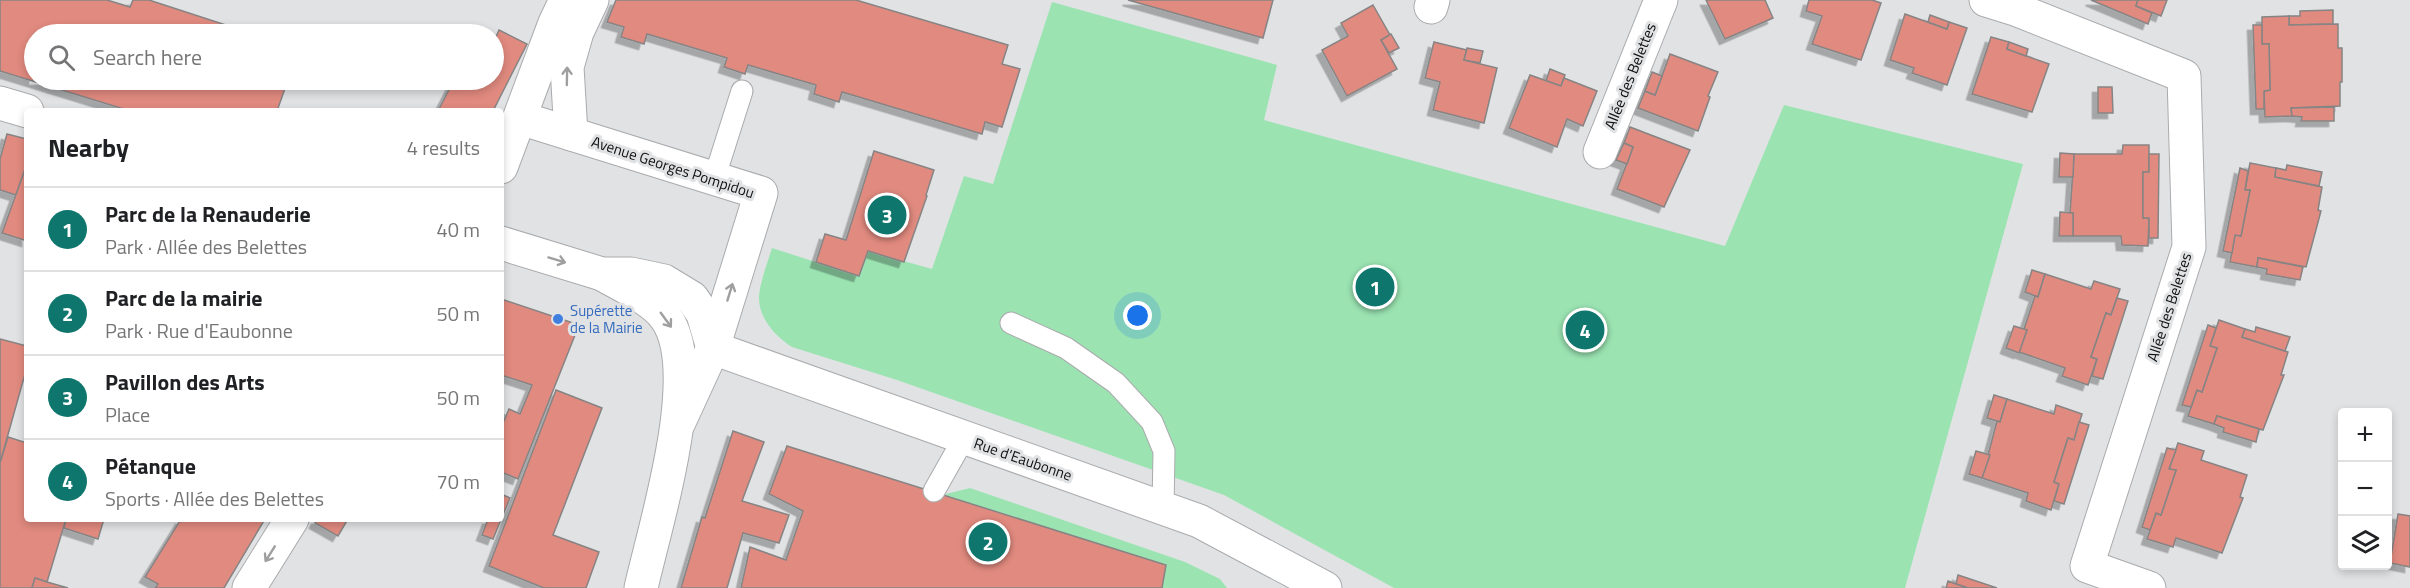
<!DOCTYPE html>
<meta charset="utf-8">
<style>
:root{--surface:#fff;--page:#f6f6f6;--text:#202124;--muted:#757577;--line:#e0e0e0;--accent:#0f766e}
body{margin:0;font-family:"Titillium Web",sans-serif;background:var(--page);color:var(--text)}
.controls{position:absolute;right:18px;bottom:18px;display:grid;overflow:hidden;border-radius:6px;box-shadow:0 3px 9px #0003}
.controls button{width:54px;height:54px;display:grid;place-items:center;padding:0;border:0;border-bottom:2px solid var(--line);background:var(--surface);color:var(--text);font:30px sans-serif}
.you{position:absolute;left:1138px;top:316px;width:21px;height:21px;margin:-15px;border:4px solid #fff;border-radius:50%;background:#1a73e8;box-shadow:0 0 0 9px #1a73e833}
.badge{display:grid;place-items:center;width:39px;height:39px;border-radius:50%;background:var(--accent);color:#fff;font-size:20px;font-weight:700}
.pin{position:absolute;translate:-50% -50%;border:3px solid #fff;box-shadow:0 2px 6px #0006}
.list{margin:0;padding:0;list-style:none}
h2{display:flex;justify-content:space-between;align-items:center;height:78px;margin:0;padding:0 24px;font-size:26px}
h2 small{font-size:20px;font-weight:400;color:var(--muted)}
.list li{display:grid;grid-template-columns:39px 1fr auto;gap:18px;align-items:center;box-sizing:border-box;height:84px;padding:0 24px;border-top:2px solid var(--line)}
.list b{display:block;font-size:22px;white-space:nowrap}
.list p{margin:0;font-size:20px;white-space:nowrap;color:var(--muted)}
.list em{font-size:20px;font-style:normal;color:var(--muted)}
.icon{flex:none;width:33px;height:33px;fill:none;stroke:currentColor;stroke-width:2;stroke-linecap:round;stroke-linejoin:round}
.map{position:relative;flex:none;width:2410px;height:588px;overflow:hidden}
.search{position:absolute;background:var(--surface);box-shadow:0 3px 9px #0003;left:24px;top:24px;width:480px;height:66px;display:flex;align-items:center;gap:15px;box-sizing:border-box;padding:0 21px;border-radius:33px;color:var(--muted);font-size:22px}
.panel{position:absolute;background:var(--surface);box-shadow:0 3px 9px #0003;left:24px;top:108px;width:480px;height:414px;border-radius:6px}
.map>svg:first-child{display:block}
</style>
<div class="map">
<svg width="2410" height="588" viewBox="0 0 2410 588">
<defs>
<filter id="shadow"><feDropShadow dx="-5.5" dy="5.5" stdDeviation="0" flood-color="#0004"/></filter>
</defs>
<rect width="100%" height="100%" fill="#e1e2e4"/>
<g fill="#9be4b2">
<path d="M1052,2L1277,65L1264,120L1725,246L1784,105L2023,164L1905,588H1394L1224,495L897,380L792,347C776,337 759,319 759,298C759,285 768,261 772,248L859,276L868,251L932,269L964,176L993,184Z"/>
<polygon points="970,488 1185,562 1220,579 1227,588 821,588 938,538 946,494"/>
</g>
<g fill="#e18a7f" stroke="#868484" stroke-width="1.5" filter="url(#shadow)">
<polygon points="0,0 107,0 130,7 133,0 149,0 232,27 231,34 34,34 34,80 288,80 277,111 130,111 0,71"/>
<polygon points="616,0 856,0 1008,45 1002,64 1020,69 1002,127 985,122 982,134 842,92 839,102 814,94 816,85 748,65 745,74 724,67 727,58 647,34 644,44 621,37 624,27 607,22"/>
<polygon points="1128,0 1273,0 1263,38"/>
<polygon points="1706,0 1765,0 1773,18 1725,39"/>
<polygon points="1809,0 1872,0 1881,3 1861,60 1812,44 1822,16 1806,11"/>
<polygon points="2091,0 2138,0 2136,6 2152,13 2148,24"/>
<polygon points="2138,0 2167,0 2161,16 2136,6"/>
<polygon points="1373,5 1390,35 1381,40 1397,69 1347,96 1322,50 1348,36 1341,23"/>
<polygon points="2333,10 2333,24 2289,25 2289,16 2300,16 2300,11"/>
<polygon points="1905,14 1947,29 1949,22 1967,28 1947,85 1912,73 1914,68 1890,60"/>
<polygon points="1930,15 1949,22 1947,29 1928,22"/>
<polygon points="2289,16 2289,25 2338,24 2338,48 2342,48 2342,82 2340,82 2340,106 2291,108 2292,116 2265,117 2264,91 2270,90 2269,44 2262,44 2262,17"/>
<polygon points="2253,25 2262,25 2262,44 2269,44 2270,90 2264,91 2264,109 2256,109"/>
<polygon points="499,30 527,44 493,111 438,111 454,80 494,80 494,38 495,39"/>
<polygon points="1391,34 1399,48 1389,53 1381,40"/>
<polygon points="1991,37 2009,42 2007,49 2049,64 2032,112 1972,94"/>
<polygon points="1434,42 1467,50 1464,60 1497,68 1484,123 1433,110 1440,82 1425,78"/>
<polygon points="2009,42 2028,49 2026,56 2007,49"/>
<polygon points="1467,48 1483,51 1480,63 1464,60"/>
<polygon points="1670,54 1718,72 1708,96 1710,97 1698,131 1638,108 1645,91 1655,95"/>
<polygon points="1550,69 1565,75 1561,86 1546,81"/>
<polygon points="1652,72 1662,76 1655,95 1645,91"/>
<polygon points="1530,75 1561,86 1564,78 1597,91 1583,126 1567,119 1557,147 1509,128"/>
<polygon points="2098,87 2112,87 2113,113 2098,113"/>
<polygon points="2334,107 2334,121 2301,121 2302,117 2292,116 2291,108"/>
<polygon points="1630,127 1690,150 1664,207 1617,189 1633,147 1624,143"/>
<polygon points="7,134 27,139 27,164 16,195 0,190 0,159"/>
<polygon points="1624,143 1633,147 1627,164 1616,160"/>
<polygon points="2123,145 2149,145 2149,172 2143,172 2143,218 2149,218 2148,246 2122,245 2121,236 2073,236 2073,213 2070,213 2074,154 2122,154"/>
<polygon points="874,151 934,170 926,195 927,196 904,262 868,251 859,276 816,262 825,234 846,240"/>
<polygon points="2060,153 2074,154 2073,177 2059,177"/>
<polygon points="2149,154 2159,154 2158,238 2149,238 2149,218 2143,218 2143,172 2149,172"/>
<polygon points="2250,163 2276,168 2275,177 2322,187 2318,210 2321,211 2306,267 2258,258 2257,267 2230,262 2235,235 2241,236 2250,190 2245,190"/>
<polygon points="27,164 27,241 2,233"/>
<polygon points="2287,165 2322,172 2319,186 2275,177 2276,168 2286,170"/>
<polygon points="2240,168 2248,171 2245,190 2250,190 2241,236 2235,235 2232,253 2223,251"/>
<polygon points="2060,212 2073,213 2073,236 2059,236"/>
<polygon points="2258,258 2303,267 2300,280 2266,274 2267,269 2257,267"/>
<polygon points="2032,270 2045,274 2038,297 2025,292"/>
<polygon points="2045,274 2091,289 2094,281 2120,289 2111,315 2106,313 2091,357 2097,359 2088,385 2062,376 2065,368 2019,352 2027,330 2024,329 2035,296 2038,297"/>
<polygon points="2117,298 2128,301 2103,379 2092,376 2097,359 2091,357 2106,313 2111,315"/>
<polygon points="501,299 579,325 518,479 501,472 501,428 509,409 520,414 532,385 501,375"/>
<polygon points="2219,320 2245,329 2242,337 2288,352 2281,375 2284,375 2263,430 2217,416 2214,424 2188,416 2197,390 2202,392 2217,348 2210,346"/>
<polygon points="2208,325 2216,328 2210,346 2217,348 2202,392 2197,390 2191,407 2182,405"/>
<polygon points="2014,326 2027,330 2019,353 2006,348"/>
<polygon points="2256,327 2290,337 2285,351 2242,337 2245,329 2255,332"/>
<polygon points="0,339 27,346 27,367 0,463"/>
<polygon points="556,390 602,408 553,535 599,552 586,588 544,588 489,566"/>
<polygon points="1994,395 2007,399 2000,422 1987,418"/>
<polygon points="2007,399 2054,414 2056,405 2082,414 2074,440 2068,438 2054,482 2059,484 2051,510 2026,501 2028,493 1982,478 1997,421 2000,422"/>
<polygon points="2217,416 2259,429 2256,442 2223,432 2224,428 2214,424"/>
<polygon points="2079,422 2089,425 2064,504 2054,501 2059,484 2054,482 2068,438 2074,440"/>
<polygon points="733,431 764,442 742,501 789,515 779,543 743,533 727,588 681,588 702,517 705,518"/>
<polygon points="8,437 27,443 27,519 66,519 47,582 35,578 32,588 0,588 0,463"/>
<polygon points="2178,443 2204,451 2201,460 2247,475 2240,497 2243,498 2222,553 2176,538 2173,547 2147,539 2156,513 2161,515 2176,470 2169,469"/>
<polygon points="787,446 1166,565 1162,588 741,588 750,547 786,560 803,511 769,494"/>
<polygon points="2167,448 2176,450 2169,469 2176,470 2161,515 2156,513 2150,530 2142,527"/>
<polygon points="1976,451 1990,455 1982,478 1969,474"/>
<polygon points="501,494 510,498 493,539 482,535 488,519 501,519"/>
<polygon points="2398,514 2410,516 2410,567 2390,563"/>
<polygon points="66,519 104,519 98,539 64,528"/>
<polygon points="181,519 265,519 224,588 155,588 158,584 145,577"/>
<polygon points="317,519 348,519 338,536 315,523"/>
<polygon points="1958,575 1997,588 1968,588 1956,584"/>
<polygon points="35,578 47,582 68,588 32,588"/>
<polygon points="1948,581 1956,584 1968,588 1946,588"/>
</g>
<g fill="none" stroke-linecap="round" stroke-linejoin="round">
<defs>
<g id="lane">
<polyline points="714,179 742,91"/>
<polyline points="1011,323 1066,348 1116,383 1152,422 1164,451 1163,508"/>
<polyline points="934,491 964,438"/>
</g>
<g id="street">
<polyline points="1986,0 2015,9 2184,76 2189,247 2087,566 2149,588"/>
<polyline points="1431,7 1433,0"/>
<polyline points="1600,152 1661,0"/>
<polyline points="249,588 292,519"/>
</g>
<g id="secondary">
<polyline points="0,103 27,111"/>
<polyline points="520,118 761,193 713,348 679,422"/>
<polyline points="571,134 567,67 577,32 592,0"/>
<polyline points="501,167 555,23 566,0"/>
<polyline points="501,243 602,274 631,274 664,281 692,298 703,314 713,348"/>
<path d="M602,274C621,285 654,300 666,318C704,372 655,525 641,588"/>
<polyline points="713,348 1199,521 1325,588"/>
</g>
</defs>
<use href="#lane" stroke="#aaabad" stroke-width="23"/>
<use href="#street" stroke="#aaabad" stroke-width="35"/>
<use href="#secondary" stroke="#aaabad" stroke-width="35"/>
<use href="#lane" stroke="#fff" stroke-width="21"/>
<use href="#street" stroke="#fff" stroke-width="33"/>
<use href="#secondary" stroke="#fff" stroke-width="33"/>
</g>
<defs><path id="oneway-shaft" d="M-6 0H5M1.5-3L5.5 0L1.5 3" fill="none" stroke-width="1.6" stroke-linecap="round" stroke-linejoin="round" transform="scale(1.5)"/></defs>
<g stroke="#9f9f9f">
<use href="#oneway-shaft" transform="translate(567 76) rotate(-89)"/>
<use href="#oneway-shaft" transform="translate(557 260) rotate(17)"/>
<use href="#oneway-shaft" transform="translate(730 292) rotate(-73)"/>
<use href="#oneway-shaft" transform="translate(666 320) rotate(54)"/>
<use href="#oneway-shaft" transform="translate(270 554) rotate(122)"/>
</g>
<circle fill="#3f7fe0" stroke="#e1e2e4" stroke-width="2" cx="558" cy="319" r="6"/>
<g text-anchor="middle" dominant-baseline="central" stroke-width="6" stroke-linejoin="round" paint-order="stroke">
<g font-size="15" fill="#0f1010" stroke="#e1e2e4">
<text transform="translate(1630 76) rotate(-68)">Allée des Belettes</text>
<text transform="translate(673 167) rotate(18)">Avenue Georges Pompidou</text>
<text transform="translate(2169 307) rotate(-72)">Allée des Belettes</text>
<text transform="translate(1023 459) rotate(19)">Rue d'Eaubonne</text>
</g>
<g font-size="15" fill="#366cbe" stroke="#e1e2e4" text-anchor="start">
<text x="570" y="310">Supérette<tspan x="570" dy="17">de la Mairie</tspan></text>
</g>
</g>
</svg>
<div class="controls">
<button>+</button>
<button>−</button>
<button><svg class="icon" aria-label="layers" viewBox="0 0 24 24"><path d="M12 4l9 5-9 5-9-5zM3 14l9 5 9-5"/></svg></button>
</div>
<div class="you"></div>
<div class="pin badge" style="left:1375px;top:287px">1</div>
<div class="pin badge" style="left:988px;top:542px">2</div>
<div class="pin badge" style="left:887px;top:215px">3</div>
<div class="pin badge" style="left:1585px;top:330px">4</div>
<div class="search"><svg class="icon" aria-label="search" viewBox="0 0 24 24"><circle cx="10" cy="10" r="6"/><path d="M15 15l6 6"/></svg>Search here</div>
<section class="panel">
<h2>Nearby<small>4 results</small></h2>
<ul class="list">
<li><span class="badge">1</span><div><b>Parc de la Renauderie</b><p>Park · Allée des Belettes</p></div><em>40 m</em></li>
<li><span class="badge">2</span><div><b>Parc de la mairie</b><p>Park · Rue d'Eaubonne</p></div><em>50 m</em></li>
<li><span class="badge">3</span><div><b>Pavillon des Arts</b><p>Place</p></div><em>50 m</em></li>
<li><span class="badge">4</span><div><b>Pétanque</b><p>Sports · Allée des Belettes</p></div><em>70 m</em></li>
</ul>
</section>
</div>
